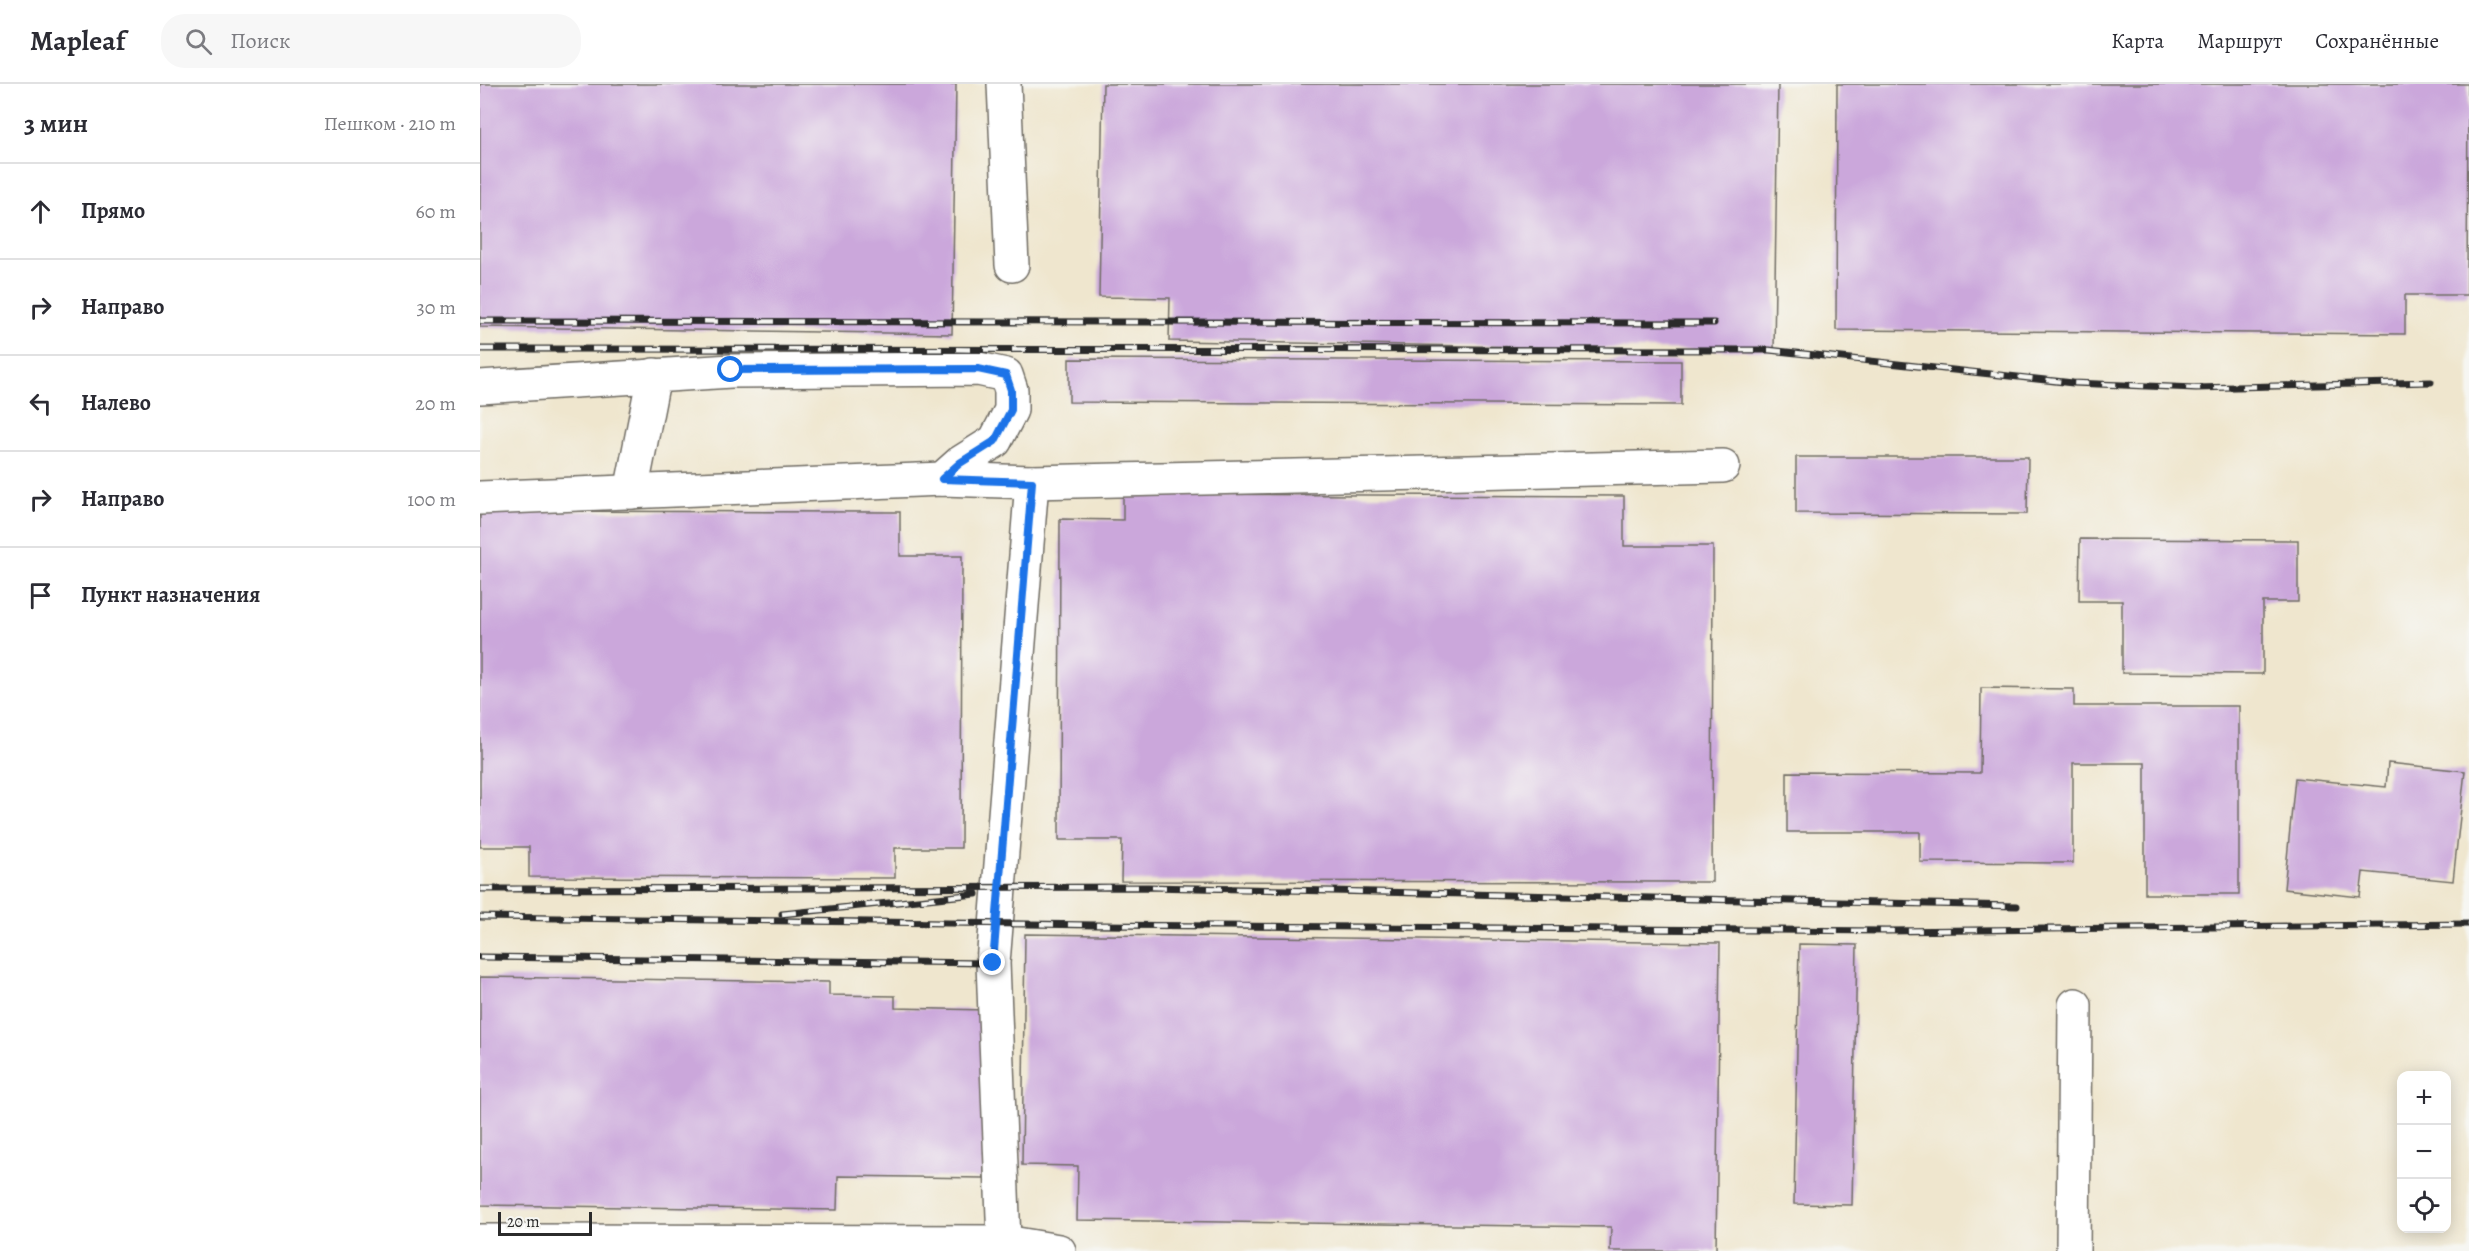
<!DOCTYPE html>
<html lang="ru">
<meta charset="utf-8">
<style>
:root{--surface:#fff;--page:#f7f7f7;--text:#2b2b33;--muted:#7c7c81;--line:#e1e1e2}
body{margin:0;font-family:Alegreya,serif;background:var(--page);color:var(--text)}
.controls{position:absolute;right:18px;bottom:18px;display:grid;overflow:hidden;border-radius:12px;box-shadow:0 3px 15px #0003}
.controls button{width:54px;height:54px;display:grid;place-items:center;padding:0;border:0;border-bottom:2px solid var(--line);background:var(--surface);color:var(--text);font:30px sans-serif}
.scale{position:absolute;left:18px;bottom:15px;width:94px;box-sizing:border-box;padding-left:6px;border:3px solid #2b2b2b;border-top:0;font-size:16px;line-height:21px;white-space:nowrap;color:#2b2b2b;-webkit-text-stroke:4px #f6f6f2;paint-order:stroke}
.stop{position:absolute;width:18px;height:18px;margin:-14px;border:4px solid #1a73e8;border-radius:50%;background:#fff}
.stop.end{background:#1a73e8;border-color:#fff;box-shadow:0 2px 6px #0008}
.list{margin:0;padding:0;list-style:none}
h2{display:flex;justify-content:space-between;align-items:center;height:78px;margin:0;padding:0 24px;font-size:26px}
h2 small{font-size:20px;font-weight:400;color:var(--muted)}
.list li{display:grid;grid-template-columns:39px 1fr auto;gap:18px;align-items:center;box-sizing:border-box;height:96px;padding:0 24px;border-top:2px solid var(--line)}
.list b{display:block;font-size:22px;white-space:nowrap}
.list em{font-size:20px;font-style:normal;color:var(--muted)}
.icon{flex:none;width:33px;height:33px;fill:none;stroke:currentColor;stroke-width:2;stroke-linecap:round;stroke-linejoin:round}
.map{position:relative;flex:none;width:1989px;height:1167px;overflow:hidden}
header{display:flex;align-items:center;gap:36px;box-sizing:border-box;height:84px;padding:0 30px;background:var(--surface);border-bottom:2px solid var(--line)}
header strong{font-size:28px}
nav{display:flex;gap:33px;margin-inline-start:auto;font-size:21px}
.search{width:420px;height:54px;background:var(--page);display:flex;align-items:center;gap:15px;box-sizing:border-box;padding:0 21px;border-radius:24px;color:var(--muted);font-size:22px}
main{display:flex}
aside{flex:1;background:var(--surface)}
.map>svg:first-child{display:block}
</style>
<header>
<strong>Mapleaf</strong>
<div class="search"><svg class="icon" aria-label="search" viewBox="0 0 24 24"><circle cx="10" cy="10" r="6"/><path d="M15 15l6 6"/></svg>Поиск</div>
<nav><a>Карта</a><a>Маршрут</a><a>Сохранённые</a></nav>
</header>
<main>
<aside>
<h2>3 мин<small>Пешком · 210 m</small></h2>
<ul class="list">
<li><svg class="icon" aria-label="ahead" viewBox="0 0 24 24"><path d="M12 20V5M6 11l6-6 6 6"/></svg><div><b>Прямо</b></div><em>60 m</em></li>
<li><svg class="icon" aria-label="right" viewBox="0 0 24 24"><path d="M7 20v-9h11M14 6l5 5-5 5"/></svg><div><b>Направо</b></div><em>30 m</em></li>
<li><svg class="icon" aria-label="left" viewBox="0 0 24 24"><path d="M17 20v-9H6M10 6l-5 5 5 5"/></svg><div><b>Налево</b></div><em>20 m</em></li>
<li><svg class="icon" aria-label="right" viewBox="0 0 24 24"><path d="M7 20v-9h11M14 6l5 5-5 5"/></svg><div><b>Направо</b></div><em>100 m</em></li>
<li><svg class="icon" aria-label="arrive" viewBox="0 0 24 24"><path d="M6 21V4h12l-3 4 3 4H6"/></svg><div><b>Пункт назначения</b></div></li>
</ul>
</aside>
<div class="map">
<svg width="1989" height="1167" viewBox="0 0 1989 1167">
<rect width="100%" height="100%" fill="#f6f6f2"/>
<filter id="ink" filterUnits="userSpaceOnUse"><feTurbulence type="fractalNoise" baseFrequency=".0167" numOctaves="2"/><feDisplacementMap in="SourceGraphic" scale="12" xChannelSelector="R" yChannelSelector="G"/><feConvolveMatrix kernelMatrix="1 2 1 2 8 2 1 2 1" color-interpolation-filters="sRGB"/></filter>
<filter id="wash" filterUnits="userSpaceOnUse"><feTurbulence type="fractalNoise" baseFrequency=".008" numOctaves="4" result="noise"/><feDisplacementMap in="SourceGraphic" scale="24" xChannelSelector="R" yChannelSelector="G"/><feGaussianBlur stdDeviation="1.35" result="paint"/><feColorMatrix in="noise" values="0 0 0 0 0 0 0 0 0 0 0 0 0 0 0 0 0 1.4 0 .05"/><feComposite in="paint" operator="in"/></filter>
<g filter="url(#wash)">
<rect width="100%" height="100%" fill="#efe6ce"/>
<g id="blocks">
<g fill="#cba7db">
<polygon points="0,0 476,0 472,250 0,243"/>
<polygon points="623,0 1298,0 1294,267 689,257 690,214 619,213"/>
<polygon points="1357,0 1988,0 1987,211 1925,211 1925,250 1356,246"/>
<polygon points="589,275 1201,277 1201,321 589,318"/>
<polygon points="1316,373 1548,373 1547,430 1316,429"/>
<polygon points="643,410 1144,412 1144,462 1233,462 1232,798 641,797 642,756 579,756 580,435 643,436"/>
<polygon points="0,427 420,428 420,472 482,472 481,764 415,764 415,794 49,793 49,763 0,763"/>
<polygon points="1600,455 1818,456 1818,518 1783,518 1783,590 1642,589 1642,517 1599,517"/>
<polygon points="1501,604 1594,605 1594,622 1759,622 1759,810 1665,810 1665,679 1593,679 1593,779 1440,778 1440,748 1307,748 1307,688 1500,689"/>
<polygon points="1908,679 1985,687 1973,797 1883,788 1880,813 1804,805 1815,694 1906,703"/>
<polygon points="545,850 1240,859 1236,1167 1130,1167 1131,1143 597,1136 598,1082 542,1081"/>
<polygon points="1319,860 1377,861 1372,1121 1314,1120"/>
<polygon points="0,893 349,898 349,911 415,912 415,924 506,926 504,1094 358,1092 357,1126 0,1121"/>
</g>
</g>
</g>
<g filter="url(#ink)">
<use href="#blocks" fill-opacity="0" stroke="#706c64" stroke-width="1.5"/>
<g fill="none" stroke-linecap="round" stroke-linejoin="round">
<defs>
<g id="minor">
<polyline points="524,0 532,181"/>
<polyline points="0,303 251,287 498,285 526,291 531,306 531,326 515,357 480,379 462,395"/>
<polyline points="151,408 174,291"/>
<polyline points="0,414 462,395 552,398 1243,382"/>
<polyline points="0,1157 524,1158 579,1167"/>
<polyline points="524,1158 513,879 552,398"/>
<polyline points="1593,1167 1595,921"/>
</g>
</defs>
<use href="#minor" stroke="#706c64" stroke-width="36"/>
<use href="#minor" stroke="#fff" stroke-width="33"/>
<defs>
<g id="rail">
<polyline points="0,237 1234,239"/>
<polyline points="0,265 1289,266 1593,299 1716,304 1951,298"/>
<polyline points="0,805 668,803 1537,822"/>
<polyline points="302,830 496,810"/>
<polyline points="0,833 617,841 1407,847 1989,840"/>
<polyline points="0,873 513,879"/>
</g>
</defs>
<use href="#rail" stroke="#2b2b2b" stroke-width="7"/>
<use href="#rail" stroke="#f6f6f2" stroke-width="4.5" stroke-dasharray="14" stroke-linecap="butt"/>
</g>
</g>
<g fill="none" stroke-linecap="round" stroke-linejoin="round" filter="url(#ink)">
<polyline stroke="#1a73e8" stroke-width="8" points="251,286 498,285 526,291 531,306 531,326 515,357 480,379 462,395 552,398 513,879"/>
</g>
</svg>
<div class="controls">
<button>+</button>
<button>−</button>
<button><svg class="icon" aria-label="locate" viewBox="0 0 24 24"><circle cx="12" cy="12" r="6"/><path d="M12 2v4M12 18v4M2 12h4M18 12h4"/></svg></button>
</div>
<div class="scale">20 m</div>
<div class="stop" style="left:251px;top:286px"></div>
<div class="stop end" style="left:513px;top:879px"></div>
</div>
</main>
